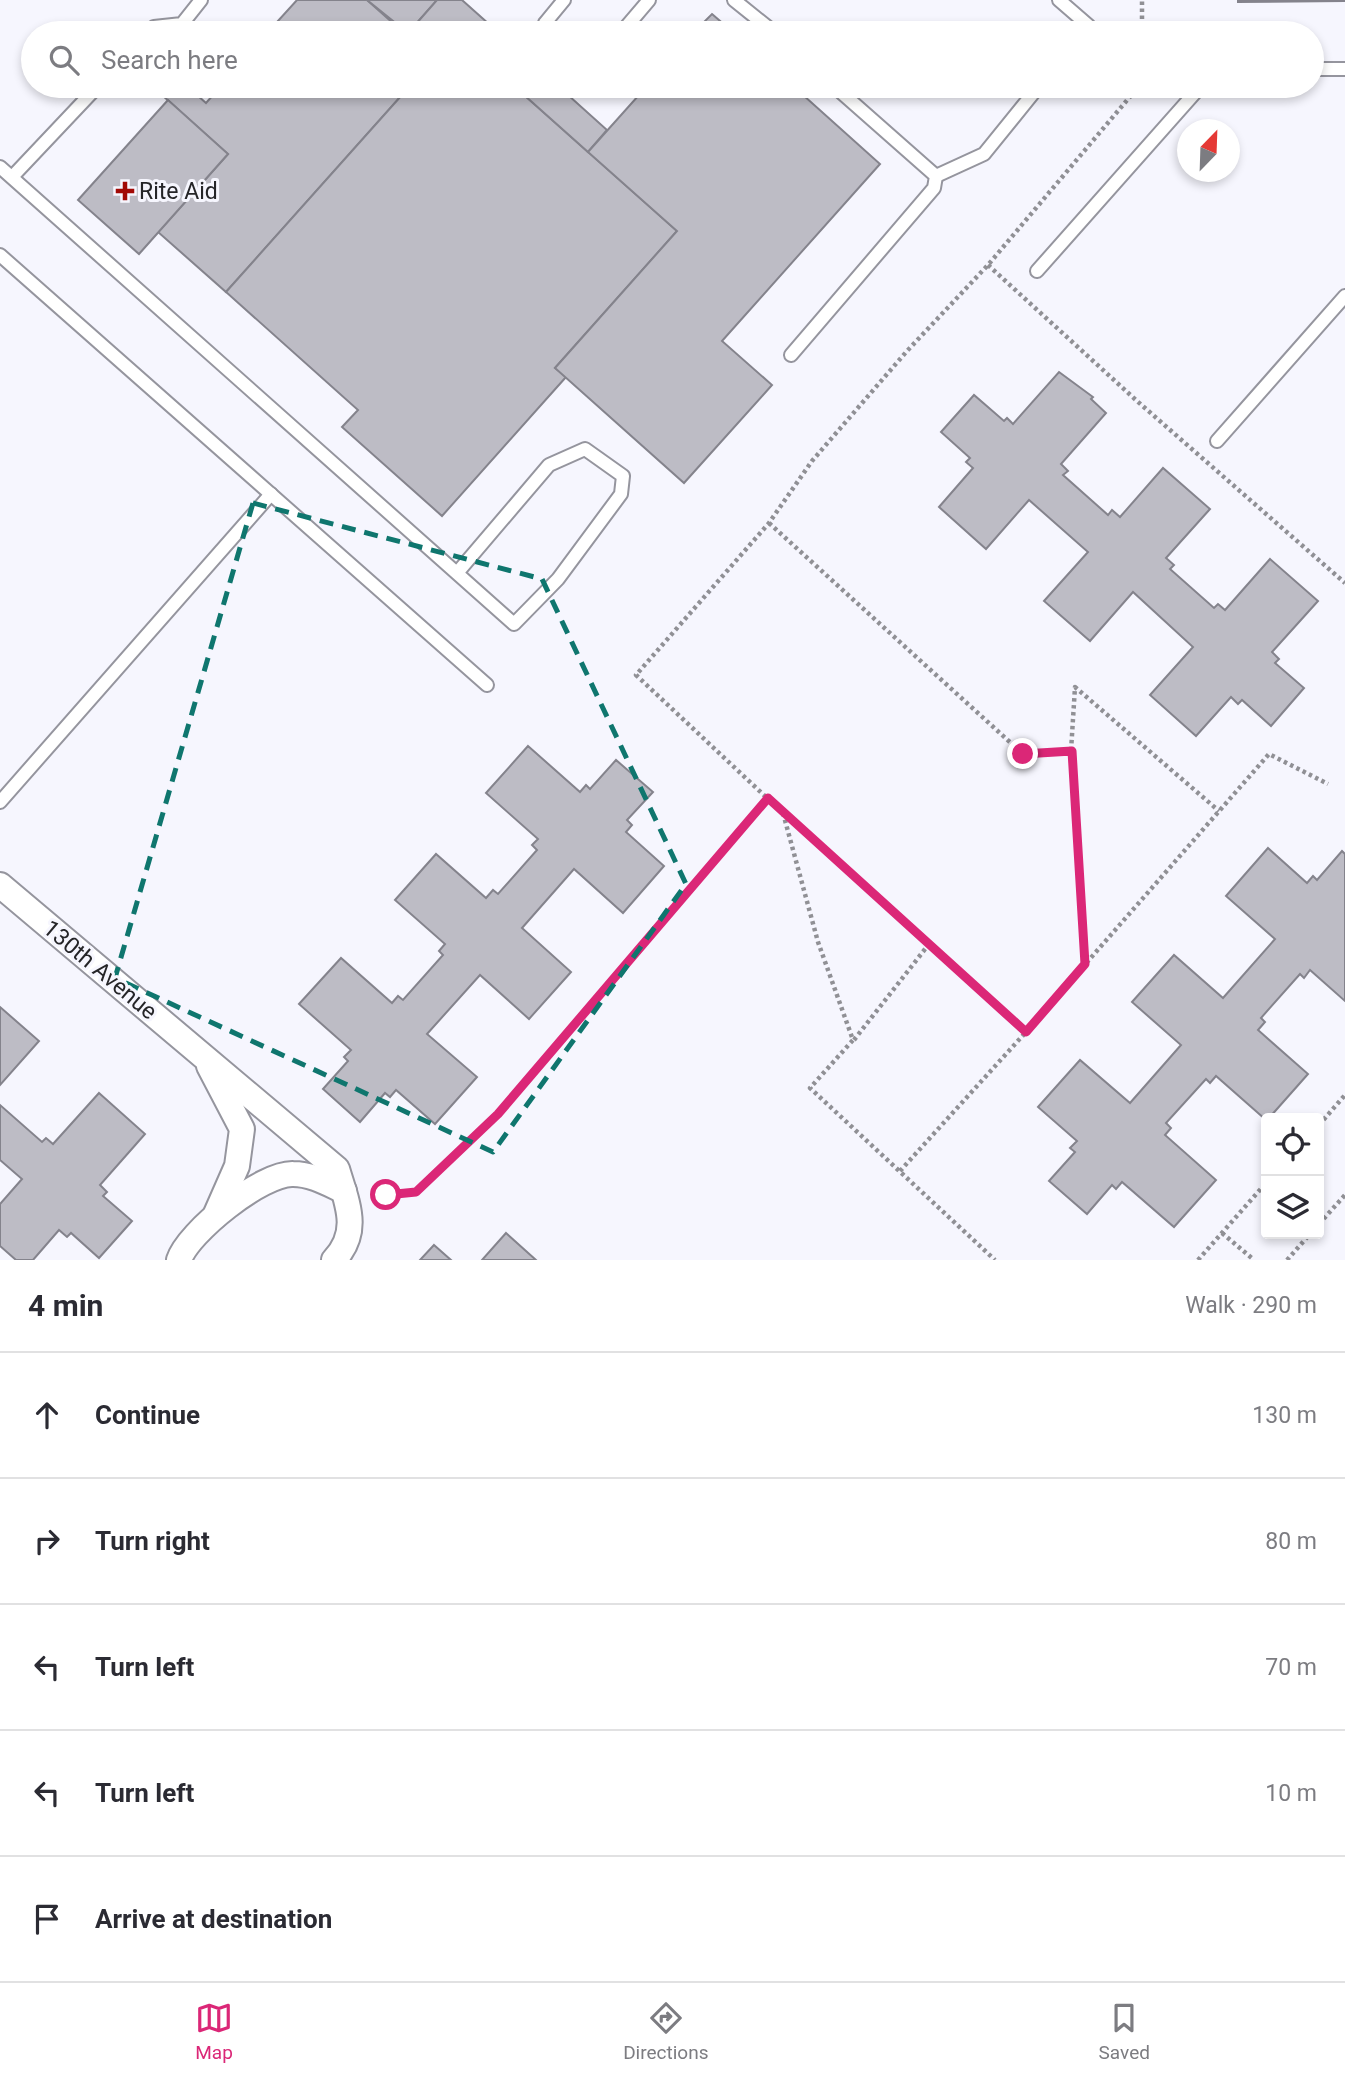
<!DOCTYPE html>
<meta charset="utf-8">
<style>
:root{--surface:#fff;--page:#f2f2f3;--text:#2b2b33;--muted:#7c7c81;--line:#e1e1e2;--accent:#db2777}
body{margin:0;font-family:Roboto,sans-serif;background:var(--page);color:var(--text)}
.controls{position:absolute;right:21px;bottom:21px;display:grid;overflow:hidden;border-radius:7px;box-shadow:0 4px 10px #0003}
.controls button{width:63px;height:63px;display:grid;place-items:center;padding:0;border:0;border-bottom:2px solid var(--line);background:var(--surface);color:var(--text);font:35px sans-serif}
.compass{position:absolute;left:1177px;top:119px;width:63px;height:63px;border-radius:50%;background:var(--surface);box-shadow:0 4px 10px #0003;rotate:23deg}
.stop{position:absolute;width:21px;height:21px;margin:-16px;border:5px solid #db2777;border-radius:50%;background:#fff}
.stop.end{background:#db2777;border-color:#fff;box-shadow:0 2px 7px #0008}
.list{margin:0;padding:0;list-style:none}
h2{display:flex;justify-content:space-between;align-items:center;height:91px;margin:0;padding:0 28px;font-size:30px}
h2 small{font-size:23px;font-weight:400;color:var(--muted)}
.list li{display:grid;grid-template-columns:46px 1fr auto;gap:21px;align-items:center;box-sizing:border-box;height:126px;padding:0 28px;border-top:2px solid var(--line)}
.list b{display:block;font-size:26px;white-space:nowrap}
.list em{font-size:23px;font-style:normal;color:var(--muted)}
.icon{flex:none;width:38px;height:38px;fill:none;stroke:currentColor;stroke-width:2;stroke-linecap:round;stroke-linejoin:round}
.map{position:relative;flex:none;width:1345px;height:1260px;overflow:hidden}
.search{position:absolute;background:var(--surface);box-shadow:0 4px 10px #0003;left:21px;right:21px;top:21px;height:77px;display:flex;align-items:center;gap:18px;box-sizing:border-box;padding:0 24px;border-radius:38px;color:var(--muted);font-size:26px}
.sheet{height:721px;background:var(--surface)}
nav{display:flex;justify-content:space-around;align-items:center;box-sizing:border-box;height:98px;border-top:2px solid var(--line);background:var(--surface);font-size:19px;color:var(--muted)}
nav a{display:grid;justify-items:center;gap:4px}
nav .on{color:var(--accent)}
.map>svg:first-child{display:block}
</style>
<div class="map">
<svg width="1345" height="1260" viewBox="0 0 1345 1260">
<rect width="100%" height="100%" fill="#f6f6fe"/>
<g fill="#bdbcc5" stroke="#84838c" stroke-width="2">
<polygon points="297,0 367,0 404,33 267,33"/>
<polygon points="367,0 437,0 408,33"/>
<polygon points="437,0 462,0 499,33 408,33"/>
<polygon points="1238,0 1345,0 1345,1 1238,2"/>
<polygon points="712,14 734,33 693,33"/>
<polygon points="172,86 187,86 206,103 221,86 410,86 226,292 158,232 228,154 163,96"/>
<polygon points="410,86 514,86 677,231 555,368 566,377 442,516 342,427 358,410 226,292"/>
<polygon points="514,86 558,86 607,130 588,152"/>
<polygon points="647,86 793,86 880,164 722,341 772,385 684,483 555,368 677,231 588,152"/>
<polygon points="168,100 228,154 139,254 78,200"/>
<polygon points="1059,372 1093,397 1091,399 1106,413 1061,464 1068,471 1063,475 1108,515 1112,510 1120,517 1163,468 1210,509 1166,558 1174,565 1170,569 1214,608 1218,604 1225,610 1270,559 1318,601 1272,652 1279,659 1275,663 1304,688 1271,726 1242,700 1238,704 1231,697 1196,736 1150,695 1193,647 1133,592 1090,641 1044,601 1088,552 1029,500 986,549 939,507 973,468 966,462 970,458 941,432 974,395 1004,421 1007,418 1013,424"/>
<polygon points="528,746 580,792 586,785 590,789 616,760 653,792 627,820 632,825 626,832 664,866 623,913 574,869 522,928 571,972 529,1019 480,975 427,1034 477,1077 435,1124 396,1090 390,1097 385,1093 360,1122 323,1089 348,1061 344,1057 351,1050 299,1004 341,958 392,1003 398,996 403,1000 443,955 439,951 445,944 395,900 436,854 486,898 493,890 498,894 537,850 532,845 538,839 486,793"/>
<polygon points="1268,848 1307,883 1313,876 1317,880 1342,851 1345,854 1345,1001 1310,970 1304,978 1300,974 1261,1018 1265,1022 1258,1030 1308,1074 1269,1118 1266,1120 1216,1076 1210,1083 1206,1079 1166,1123 1171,1128 1165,1135 1216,1180 1174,1227 1122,1182 1116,1189 1112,1185 1087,1214 1049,1181 1075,1152 1070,1148 1077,1141 1038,1107 1080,1060 1130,1103 1181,1045 1132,1002 1174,955 1223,998 1275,939 1226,896"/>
<polygon points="0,1007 39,1041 0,1085"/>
<polygon points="99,1093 145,1134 100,1185 107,1192 103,1196 132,1221 99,1258 71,1233 67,1237 59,1230 33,1260 16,1260 0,1246 0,1204 22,1179 0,1160 0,1105 42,1142 46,1138 53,1144"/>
<polygon points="506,1233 536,1260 482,1260"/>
<polygon points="434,1245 451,1260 420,1260"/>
</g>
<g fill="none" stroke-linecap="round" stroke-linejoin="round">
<defs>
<g id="lane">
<polyline points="734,0 775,33"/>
<polyline points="1059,0 1089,26 1082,33"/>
<polyline points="148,33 154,27 182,24 201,0"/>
<polyline points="558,33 545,23 564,0"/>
<polyline points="621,33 649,0"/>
<polyline points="1312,69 1345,69"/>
<polyline points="0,167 514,624 558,579 621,494 623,476 585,449 549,465 457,573"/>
<polyline points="936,176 984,154 1039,86"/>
<polyline points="12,177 98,86"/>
<polyline points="0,255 487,685"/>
<polyline points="1037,271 1201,86"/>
<polyline points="791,355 934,188 936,176 834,86"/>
<polyline points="1217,441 1345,296"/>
<polyline points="0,802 271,494"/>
</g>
<g id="street">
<path d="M0,885L337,1169C347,1203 361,1231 334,1260"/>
<polyline points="209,1066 242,1129 237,1166 215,1216"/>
<path d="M179,1260C188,1232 262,1173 293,1174C311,1174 327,1183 344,1191"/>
</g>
</defs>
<use href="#lane" stroke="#95959e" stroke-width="16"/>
<use href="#street" stroke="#95959e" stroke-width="28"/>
<g stroke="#909095" stroke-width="4.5" stroke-dasharray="3.5 3.5" stroke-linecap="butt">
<polyline points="1142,33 1142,0"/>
<polyline points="988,265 1137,401 1345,583"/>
<polyline points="769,523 1023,754 1071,751 1075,687 1219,811"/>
<polyline points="1071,751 1085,963"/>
<polyline points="767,798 1026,1032 1269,754 1328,784"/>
<polyline points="783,813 818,942 853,1040 810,1088 995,1260"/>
<polyline points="854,1040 929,944"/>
<polyline points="1319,1125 1345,1095"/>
<polyline points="900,1171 1026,1032"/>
<polyline points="386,1195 416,1192 498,1114 759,811 767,798 636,675 769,523 812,461 907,351 988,265 1139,86"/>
<polyline points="1319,1224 1345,1195"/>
<polyline points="1222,1233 1254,1260"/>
<polyline points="1198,1260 1266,1183"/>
<polyline points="1287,1260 1310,1234"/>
</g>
<use href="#lane" stroke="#fff" stroke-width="12"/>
<use href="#street" stroke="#fff" stroke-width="24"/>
</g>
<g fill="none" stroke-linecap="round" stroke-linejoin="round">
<polyline stroke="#db2777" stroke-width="9" points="386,1195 416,1192 498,1114 768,798 1026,1032 1085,964 1072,751 1023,754"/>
</g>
<path fill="none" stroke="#0f766e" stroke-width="5" stroke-dasharray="14 9" stroke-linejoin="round" d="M253,503L542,579L686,884L493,1152L115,978Z"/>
<path fill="#a20a06" stroke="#f6f6fe" stroke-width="2.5" d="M121.5 180.5h7v7h7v7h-7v7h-7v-7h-7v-7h7z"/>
<g text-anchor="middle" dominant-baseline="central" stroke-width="6" stroke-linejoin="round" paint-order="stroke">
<g font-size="23" fill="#252528" stroke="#f6f6fe" text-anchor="start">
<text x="139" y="191">Rite Aid</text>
</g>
<g font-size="23" fill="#252528" stroke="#f6f6fe">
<text transform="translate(100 970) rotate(40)">130th Avenue</text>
</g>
</g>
</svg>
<div class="controls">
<button><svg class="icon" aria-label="locate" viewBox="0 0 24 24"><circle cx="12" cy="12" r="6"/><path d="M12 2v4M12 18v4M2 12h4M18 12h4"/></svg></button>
<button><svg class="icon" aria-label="layers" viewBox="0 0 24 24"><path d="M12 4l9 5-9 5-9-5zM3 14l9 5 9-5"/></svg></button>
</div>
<svg class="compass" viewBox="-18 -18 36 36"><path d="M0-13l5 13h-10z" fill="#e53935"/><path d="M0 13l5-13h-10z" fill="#7c7c81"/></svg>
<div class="stop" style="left:386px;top:1195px"></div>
<div class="stop end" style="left:1023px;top:754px"></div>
<div class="search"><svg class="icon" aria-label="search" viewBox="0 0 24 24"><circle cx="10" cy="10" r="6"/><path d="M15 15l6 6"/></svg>Search here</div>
</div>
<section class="sheet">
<h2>4 min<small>Walk · 290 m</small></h2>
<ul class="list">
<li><svg class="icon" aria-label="ahead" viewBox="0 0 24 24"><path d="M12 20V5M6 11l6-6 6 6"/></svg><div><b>Continue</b></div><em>130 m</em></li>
<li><svg class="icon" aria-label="right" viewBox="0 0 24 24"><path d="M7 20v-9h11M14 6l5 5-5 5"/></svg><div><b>Turn right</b></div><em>80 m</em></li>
<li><svg class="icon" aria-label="left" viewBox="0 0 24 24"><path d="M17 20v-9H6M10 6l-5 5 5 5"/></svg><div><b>Turn left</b></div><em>70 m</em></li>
<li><svg class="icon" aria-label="left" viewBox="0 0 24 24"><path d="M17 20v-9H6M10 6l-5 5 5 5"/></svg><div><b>Turn left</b></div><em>10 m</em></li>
<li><svg class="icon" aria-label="arrive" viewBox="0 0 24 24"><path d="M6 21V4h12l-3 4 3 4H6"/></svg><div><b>Arrive at destination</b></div></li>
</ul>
</section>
<nav>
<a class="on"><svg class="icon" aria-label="map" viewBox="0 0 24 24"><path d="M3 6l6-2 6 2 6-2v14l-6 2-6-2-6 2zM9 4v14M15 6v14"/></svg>Map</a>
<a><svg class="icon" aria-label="directions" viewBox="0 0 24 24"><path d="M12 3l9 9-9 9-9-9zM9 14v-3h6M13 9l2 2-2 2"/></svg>Directions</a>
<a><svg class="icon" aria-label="saved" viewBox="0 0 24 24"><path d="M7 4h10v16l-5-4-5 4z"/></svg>Saved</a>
</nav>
